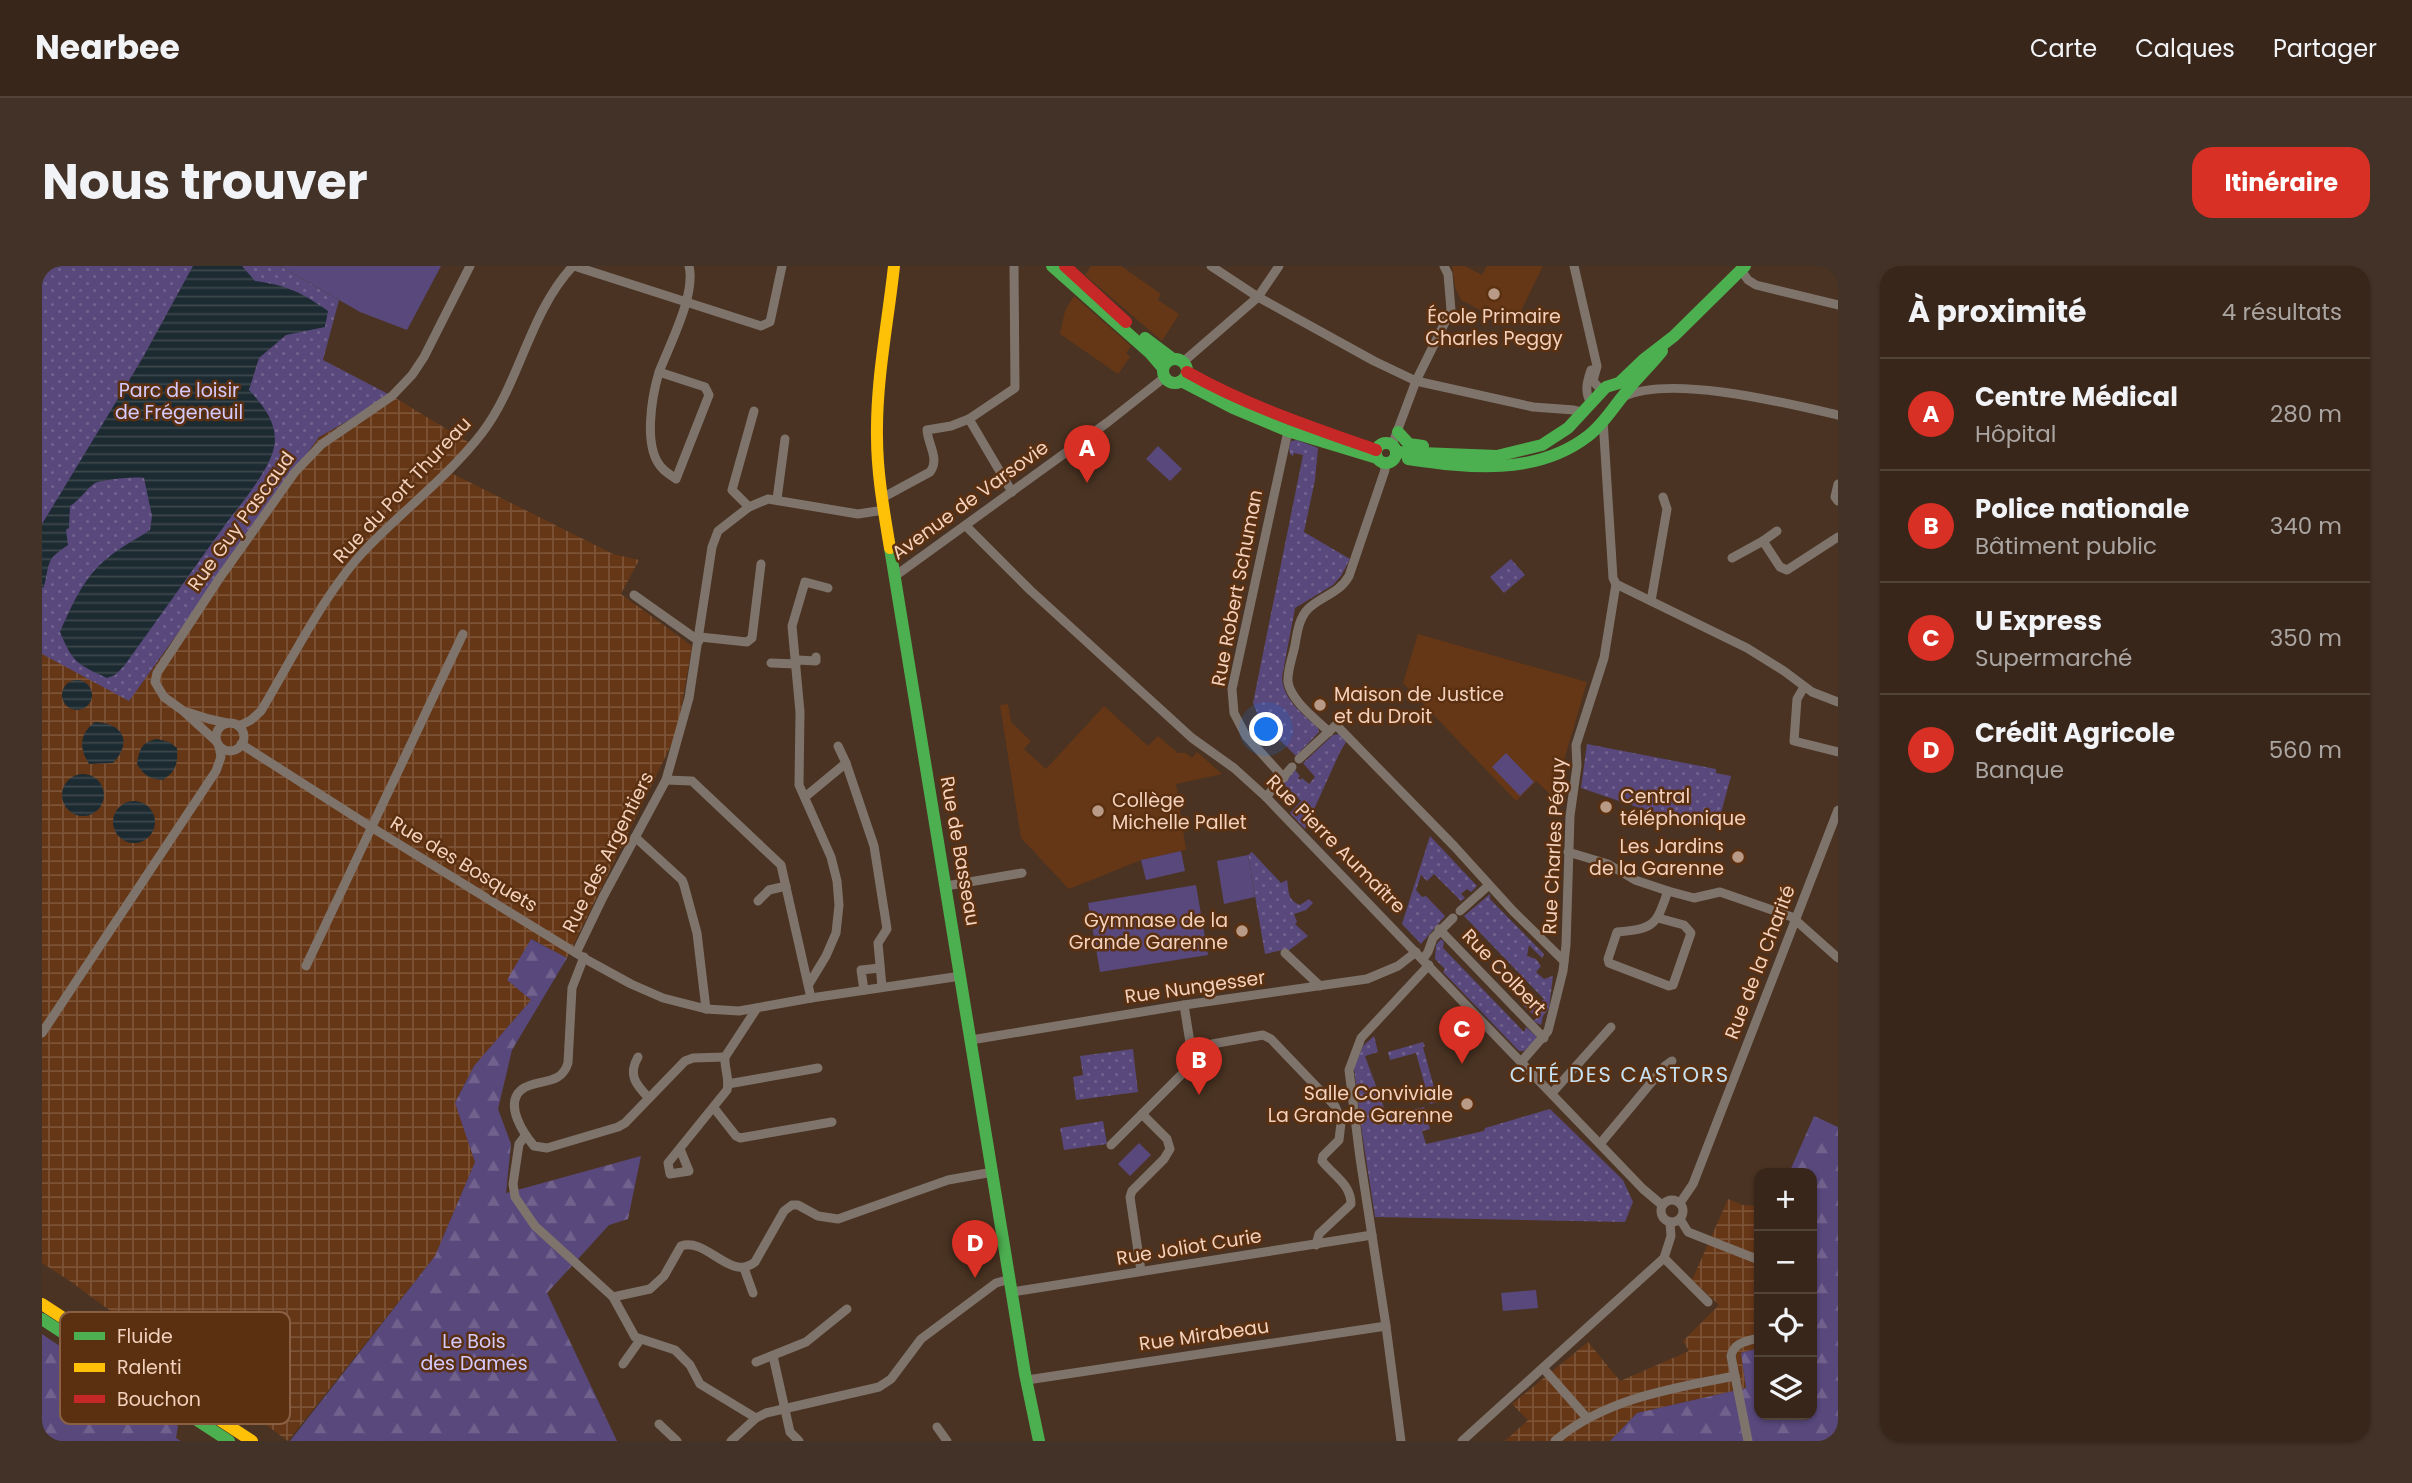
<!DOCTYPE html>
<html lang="fr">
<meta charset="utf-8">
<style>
:root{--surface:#38261a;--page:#433227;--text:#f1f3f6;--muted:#aba5a2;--line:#524339;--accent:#d93025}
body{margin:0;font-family:Poppins,sans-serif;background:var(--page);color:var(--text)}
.controls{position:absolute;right:21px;bottom:21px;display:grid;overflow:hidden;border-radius:14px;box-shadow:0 2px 5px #0004}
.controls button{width:63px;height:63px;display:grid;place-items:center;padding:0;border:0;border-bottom:2px solid var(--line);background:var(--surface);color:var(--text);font:35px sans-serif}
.you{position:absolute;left:1225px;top:464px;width:24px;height:24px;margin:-18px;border:5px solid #fff;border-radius:50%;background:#1a73e8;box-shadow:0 0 0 10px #1a73e833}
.badge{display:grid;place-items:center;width:46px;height:46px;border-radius:50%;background:var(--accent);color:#fff;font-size:23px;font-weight:700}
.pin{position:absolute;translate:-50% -58px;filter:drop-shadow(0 2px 4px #0008)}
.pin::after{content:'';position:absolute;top:37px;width:24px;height:21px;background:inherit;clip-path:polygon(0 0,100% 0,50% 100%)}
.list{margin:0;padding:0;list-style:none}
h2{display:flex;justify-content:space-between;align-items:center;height:91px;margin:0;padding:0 28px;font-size:30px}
h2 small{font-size:23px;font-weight:400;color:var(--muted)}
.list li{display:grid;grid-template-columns:46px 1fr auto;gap:21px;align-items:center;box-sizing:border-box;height:112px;padding:0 28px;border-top:2px solid var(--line)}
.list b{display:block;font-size:26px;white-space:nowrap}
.list p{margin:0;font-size:23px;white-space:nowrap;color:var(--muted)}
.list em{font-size:23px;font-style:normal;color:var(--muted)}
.icon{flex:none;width:38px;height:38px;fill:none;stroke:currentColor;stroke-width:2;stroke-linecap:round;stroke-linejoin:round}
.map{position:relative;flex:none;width:1796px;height:1175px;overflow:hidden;border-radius:21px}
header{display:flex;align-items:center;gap:42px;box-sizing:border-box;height:98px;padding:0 35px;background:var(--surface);border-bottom:2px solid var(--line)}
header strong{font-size:33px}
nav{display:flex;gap:38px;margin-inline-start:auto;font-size:24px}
.intro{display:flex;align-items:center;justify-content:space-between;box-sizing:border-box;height:168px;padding:0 42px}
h1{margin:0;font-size:49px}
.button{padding:18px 32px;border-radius:21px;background:var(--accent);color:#fff;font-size:24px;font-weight:700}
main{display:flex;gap:42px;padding:0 42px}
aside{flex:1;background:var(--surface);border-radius:21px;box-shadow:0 2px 5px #0004}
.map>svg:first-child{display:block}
</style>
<header>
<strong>Nearbee</strong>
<nav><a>Carte</a><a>Calques</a><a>Partager</a></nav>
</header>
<div class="intro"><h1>Nous trouver</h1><a class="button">Itinéraire</a></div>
<main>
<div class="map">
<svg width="1796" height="1175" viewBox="0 0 1796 1175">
<defs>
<pattern id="industrial-grid" width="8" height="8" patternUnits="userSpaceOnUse" patternTransform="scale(1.75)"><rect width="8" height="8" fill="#653717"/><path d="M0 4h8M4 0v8" fill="none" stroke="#7c5337"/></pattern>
<pattern id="grass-dots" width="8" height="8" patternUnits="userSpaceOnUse" patternTransform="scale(1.75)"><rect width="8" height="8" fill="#59487c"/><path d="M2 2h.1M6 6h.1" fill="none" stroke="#71618d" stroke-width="1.8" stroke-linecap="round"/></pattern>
<pattern id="forest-firs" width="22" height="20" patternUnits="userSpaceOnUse" patternTransform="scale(1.75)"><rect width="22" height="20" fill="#59487c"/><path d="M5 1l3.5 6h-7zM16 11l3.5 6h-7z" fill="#71618d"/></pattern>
<pattern id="water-rules" width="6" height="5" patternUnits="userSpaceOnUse" patternTransform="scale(1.75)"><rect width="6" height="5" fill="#1c2a31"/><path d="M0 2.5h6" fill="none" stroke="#3d484d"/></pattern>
</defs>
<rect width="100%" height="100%" fill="#4a3322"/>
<g fill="#653717">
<polygon points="1049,0 1079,0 1119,28 1116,34 1137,48 1120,75 1043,9"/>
<polygon points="1410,0 1423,0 1440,9 1445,0 1501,0 1474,55 1443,39 1440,45 1419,34 1413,21"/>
<polygon points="1032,30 1089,80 1084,87 1088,91 1076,108 1018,68 1023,45"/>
<polygon points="1376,368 1545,416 1522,494 1518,524 1510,530 1494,515 1474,535 1361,417"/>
<polygon points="966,438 969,456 989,475 982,483 1004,503 1062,440 1106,480 1116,470 1136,487 1144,487 1150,492 1155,486 1180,508 1134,518 1144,584 1099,594 1027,623 979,572 958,439"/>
</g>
<g fill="url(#industrial-grid)">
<polygon points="350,130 431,179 407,206 571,288 597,294 579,328 650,380 635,467 525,692 490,673 489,734 432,800 413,836 433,896 393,990 246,1175 25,1013 0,997 0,387 87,434 127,381 171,311 278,171"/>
<polygon points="1686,933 1701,939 1717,940 1717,1082 1699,1087 1704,1122 1595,1147 1568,1175 1463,1175 1486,1154 1470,1138 1546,1076 1578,1115 1647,1085 1641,1075 1677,1039 1650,1014"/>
</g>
<g fill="url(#grass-dots)">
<polygon points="2,0 238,0 297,34 281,94 350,130 277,171 87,435 0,388 0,10"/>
<path d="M1255,174L1276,182L1273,214L1262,266L1308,293L1299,310L1291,319L1253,342L1240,411C1241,434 1260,447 1276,462L1277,466L1254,490L1218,454L1211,437L1261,189L1252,187L1251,190L1248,188L1247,182L1249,175Z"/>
<polygon points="1469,293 1483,309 1462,327 1448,311"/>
<polygon points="1297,468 1304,476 1298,486 1263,563 1248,547 1259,535 1241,518 1253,504 1258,510 1256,512 1258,514 1260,512 1267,518 1273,511 1261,497 1291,469"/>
<polygon points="1545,478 1674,503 1674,507 1689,510 1676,558 1665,556 1664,559 1601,543 1539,522"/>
<polygon points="1388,570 1435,620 1429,626 1425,623 1419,628 1423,632 1419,635 1392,608 1385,615 1379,609 1374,624 1380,631 1384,630 1403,650 1379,678 1360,658"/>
<path d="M1210,586L1239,617L1245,614C1247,625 1245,634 1258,639L1267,633L1271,637L1264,644L1252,648L1255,656L1253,658L1266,670L1246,685L1245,683L1223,688L1206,589Z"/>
<polygon points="1448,628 1448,633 1502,688 1500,692 1487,679 1485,690 1494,693 1499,700 1494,706 1502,713 1511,710 1507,742 1501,750 1499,759 1491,755 1495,752 1481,739 1495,740 1502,733 1422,650"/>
<polygon points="1399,673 1402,676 1401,682 1482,766 1484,761 1494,770 1494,774 1482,785 1477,785 1401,706 1403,703 1393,693 1394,679"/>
<polygon points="1332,770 1336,786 1323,790 1345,850 1382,841 1388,863 1380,865 1384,878 1442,865 1443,862 1508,843 1581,914 1591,936 1583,956 1333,951 1319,860 1312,802 1321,780"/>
<polygon points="1381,776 1383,780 1381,781 1396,836 1388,838 1374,787 1348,794 1346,786"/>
<polygon points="1091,783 1096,826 1034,834 1031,811 1041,809 1038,790"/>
<polygon points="1061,855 1065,878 1022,884 1018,862"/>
</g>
<g fill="url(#forest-firs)">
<polygon points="489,673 525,692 470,784 456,843 469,878 464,927 599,890 586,953 567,959 505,1027 575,1175 248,1175 393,990 433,896 413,837 432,800 489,734 465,714"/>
<polygon points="1772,850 1796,861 1796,1175 1568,1175 1595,1147 1704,1122 1699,1087 1717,1082 1717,1149 1770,1149 1770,907 1747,907"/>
<polygon points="0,1068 136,1160 134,1172 139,1175 0,1175"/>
</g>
<g fill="#59487c">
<polygon points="238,0 399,0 365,64 318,46"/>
<polygon points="1116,180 1140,203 1128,215 1104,193"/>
<polygon points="1464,487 1492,516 1478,530 1450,501"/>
<polygon points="1139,585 1143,605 1104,614 1099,594"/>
<polygon points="1206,589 1213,631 1182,638 1175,595"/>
<polygon points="1154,619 1166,689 1058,706 1046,637"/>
<polygon points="1097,877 1109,889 1088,910 1076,898"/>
<polygon points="1494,1024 1496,1042 1461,1045 1459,1027"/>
</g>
<g fill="url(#water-rules)">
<path d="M151,0H200L213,15C244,19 261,27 286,45L283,61L244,69L217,92L207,124C221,139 237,159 232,181C228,204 197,240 183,259C149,306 116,353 82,400L73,409L65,412C35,398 31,397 18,366C29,341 41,313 62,295C75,283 93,274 108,264L110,250L102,212C94,210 59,214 53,217C45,222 38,234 28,240L27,262L24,264L26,279C3,294 8,297 2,321L0,322V258L100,93Z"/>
<circle cx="35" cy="429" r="15"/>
<path d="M53,456C81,457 91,476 71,497L47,498C37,482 37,468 53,456Z"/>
<path d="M115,473L127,476L135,482C136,498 134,505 121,514C108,513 102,510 95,498C97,483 100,476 115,473Z"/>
<circle cx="41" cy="529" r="21"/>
<circle cx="92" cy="556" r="21"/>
</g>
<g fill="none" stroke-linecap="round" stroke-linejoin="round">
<g stroke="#7f746c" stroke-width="9">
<polyline points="532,0 719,60 728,56 740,0"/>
<polyline points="1169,0 1216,31 1332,95 1374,115 1491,141 1532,144 1540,146"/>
<polyline points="1532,0 1555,100 1551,115 1560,125"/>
<polyline points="1699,4 1706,14 1714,19 1796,39"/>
<polyline points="1141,96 1216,31 1237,0"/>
<path d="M1549,104C1545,116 1542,126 1549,137"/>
<path d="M617,106L663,121L667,129L634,213C630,210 625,207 621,203C600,183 610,130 617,106C628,78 654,28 647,0"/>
<path d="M1581,131C1628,108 1744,137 1796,149"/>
<polyline points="1561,154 1571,312 1574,318 1705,382 1742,405 1770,426 1796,436"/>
<polyline points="1350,179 1374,115 1409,44 1406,8 1402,0"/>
<polyline points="1796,218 1793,231 1796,235"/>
<polyline points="970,226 927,153 973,122 972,0"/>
<path d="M840,232L888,206C898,193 886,179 885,164L909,160L927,153"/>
<polyline points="735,233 743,173"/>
<polyline points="707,241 690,224 712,145"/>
<polyline points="924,260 988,324 1150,472 1192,502 1224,531 1601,923 1620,939"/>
<polyline points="1721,275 1735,265"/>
<polyline points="1690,292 1721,275 1738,301 1745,304 1796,271"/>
<polyline points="853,310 1066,156 1123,111"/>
<polyline points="592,329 657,375"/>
<polyline points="1609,335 1625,243 1621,231"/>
<polyline points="658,371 705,376 710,372 719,298"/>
<polyline points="729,397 754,398 756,394 774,395 774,391"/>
<polyline points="1762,421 1755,433 1752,475 1796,486"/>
<polyline points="145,446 167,453 185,457"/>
<circle cx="188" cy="471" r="14"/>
<path d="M197,460L209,454L219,445C249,395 283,326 323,284C361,244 406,211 440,167C478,117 487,47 531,0"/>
<path d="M1287,466C1274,453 1249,435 1246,416C1245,404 1251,390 1253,379C1255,367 1257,352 1266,343C1279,330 1297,328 1307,310L1343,204L1342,197"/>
<polyline points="175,476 140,444 122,431 113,416 115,407 177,313 253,206 280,178 350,130 370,109 382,91 428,0"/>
<polyline points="199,478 329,561 547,695 589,718 621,732 664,743 697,745 769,732 919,710"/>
<polyline points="796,480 804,497"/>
<polyline points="1257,493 1294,459 1412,580 1471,645 1522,695"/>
<polyline points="1242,512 1204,470 1192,447 1190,423 1246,165"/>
<polyline points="624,514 650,515 739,599 769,732"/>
<polyline points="763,531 804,497 832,580 845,663 836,677 840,721"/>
<polyline points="1224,531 1250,501"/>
<polyline points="593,571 640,614 642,619 655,667 664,743"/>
<polyline points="1526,586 1566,598 1593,614 1626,625 1652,632 1678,626 1750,651 1796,692"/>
<polyline points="904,620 980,607"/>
<polyline points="716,635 727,624 744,620"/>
<polyline points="1418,645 1447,619"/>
<path d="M1616,652L1642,659L1649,667L1631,719L1627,720L1567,697L1566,693L1575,666C1613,663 1614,659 1626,625"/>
<polyline points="1397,663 1502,772"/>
<polyline points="534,687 561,631 624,514 647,432 670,281 676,265 707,241 726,233 816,248 842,244"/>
<polyline points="1243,687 1278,720"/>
<path d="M542,691L530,722L526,797C518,822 495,811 479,824C462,839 482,868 492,880L505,882L576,861L583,857L643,795L651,792L683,791"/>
<polyline points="1381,693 1386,686 1391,672 1411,652"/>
<polyline points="264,700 421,368"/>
<polyline points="767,718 784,690 794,667 797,639 795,615 789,591 757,519 758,446 750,360 763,316 786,322"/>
<polyline points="822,724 819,704 838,702"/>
<polyline points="1142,739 1150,789 1153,794"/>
<polyline points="0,767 174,505 179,491 177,480"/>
<polyline points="929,774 1142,739 1325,713 1356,700 1374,686"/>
<path d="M596,791C586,808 593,818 606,831"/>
<polyline points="1480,795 1506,765 1521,705 1524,679 1528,550 1535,500 1534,479 1562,392 1574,318"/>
<polyline points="686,818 776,802"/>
<polyline points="1510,827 1569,761"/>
<polyline points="672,842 694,870 698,872 790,856"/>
<path d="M483,870L477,878L471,918L473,931L493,960L571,1031L608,1023L622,1010L639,980C665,971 688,1016 713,996L742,945L750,939H756L776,950L796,953L906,914L951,906"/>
<polyline points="1558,878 1623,800 1630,795"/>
<path d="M1069,879L1170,778L1221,769L1229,773L1293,840L1296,847L1299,857L1297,874L1281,890L1280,895C1291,909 1309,918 1309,938L1277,968L1274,979"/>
<path d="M638,883L647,905L628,908L626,897L685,824C688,813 682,802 683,791L715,742"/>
<circle cx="1630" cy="945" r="11"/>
<polyline points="1638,937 1651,918 1796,544"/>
<polyline points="1638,953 1646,966 1717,994"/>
<polyline points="1622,992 1666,1036"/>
<polyline points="702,1002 711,1027"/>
<polyline points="1099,1005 1088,931 1090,925 1122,893 1128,883 1125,873 1100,848"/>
<polyline points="970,1026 1330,969"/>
<polyline points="571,1031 593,1071 633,1084 648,1099 658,1118 714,1152"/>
<polyline points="731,1090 748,1166 757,1175"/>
<polyline points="714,1096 764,1076 805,1043"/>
<polyline points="581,1098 598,1074"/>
<polyline points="1501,1102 1545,1152"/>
<polyline points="985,1114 1344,1060"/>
<polyline points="617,1158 635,1175"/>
<polyline points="895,1161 905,1175"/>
<polyline points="689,1175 714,1152 724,1147 837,1121 849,1113 879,1073 954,1017 968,1013"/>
<polyline points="1359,1175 1344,1060 1318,892 1307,804 1319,772 1387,699"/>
<polyline points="1420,1175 1622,992 1629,970 1628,956"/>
<path d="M1513,1175C1562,1133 1631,1122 1693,1110"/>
<path d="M1706,1175L1689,1090C1692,1076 1705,1075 1717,1072"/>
</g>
<g stroke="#4caf50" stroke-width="12">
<polyline points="1010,0 1108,87 1121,102"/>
<polyline points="1103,72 1131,93"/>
<circle cx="1133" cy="105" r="12"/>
<polyline points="1139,115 1191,142 1246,165 1335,192"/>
<polyline points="1356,166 1367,178 1381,180"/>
<circle cx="1344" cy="187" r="10"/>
<polyline points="1354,186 1455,190 1500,179 1526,162 1564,121 1577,117 1601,94 1632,70 1703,0"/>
<path d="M1366,193C1427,202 1494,210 1546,170C1562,158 1572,140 1585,125C1596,111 1609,99 1620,85"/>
<polyline points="848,282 983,1108 997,1175"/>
<polyline points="0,1053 187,1175"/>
</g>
<g stroke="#ffc107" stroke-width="12">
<path d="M848,282C842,246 835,208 835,171C834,114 846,56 852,0"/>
<polyline points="0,1038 210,1175"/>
</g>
<g stroke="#c62828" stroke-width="12">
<polyline points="1023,0 1084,56"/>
<path d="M1145,106C1205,140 1269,161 1334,184"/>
</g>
</g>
<g fill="#b89a86" stroke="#5b3011" stroke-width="2.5">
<circle cx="1452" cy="28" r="7"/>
<circle cx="1278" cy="439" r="7"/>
<circle cx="1564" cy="541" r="7"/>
<circle cx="1056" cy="545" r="7"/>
<circle cx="1696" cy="591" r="7"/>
<circle cx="1200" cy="665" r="7"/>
<circle cx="1425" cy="838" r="7"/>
</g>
<g text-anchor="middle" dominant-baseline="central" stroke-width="5" stroke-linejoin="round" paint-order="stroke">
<g font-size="19" fill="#f3d1bc" stroke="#5b3011" text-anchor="start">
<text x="1452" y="50" text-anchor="middle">École Primaire<tspan x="1452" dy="22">Charles Peggy</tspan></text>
<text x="1292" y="428">Maison de Justice<tspan x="1292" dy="22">et du Droit</tspan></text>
<text x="1578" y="530">Central<tspan x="1578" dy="22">téléphonique</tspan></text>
<text x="1070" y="534">Collège<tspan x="1070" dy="22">Michelle Pallet</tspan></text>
<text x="1682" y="580" text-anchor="end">Les Jardins<tspan x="1682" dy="22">de la Garenne</tspan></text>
<text x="1186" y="654" text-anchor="end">Gymnase de la<tspan x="1186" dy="22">Grande Garenne</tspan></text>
<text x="1411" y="827" text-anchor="end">Salle Conviviale<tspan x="1411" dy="22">La Grande Garenne</tspan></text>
</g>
<g font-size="19" fill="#d5cbff" stroke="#5b3011">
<text x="137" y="124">Parc de loisir<tspan x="137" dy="22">de Frégeneuil</tspan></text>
<text x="432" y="1075">Le Bois<tspan x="432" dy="22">des Dames</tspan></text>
</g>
<g font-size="19" fill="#f3d1bc" stroke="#5b3011">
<text transform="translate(360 224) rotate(-47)">Rue du Port Thureau</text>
<text transform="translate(928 234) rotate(-36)">Avenue de Varsovie</text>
<text transform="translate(199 255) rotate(-54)">Rue Guy Pascaud</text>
<text transform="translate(1195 322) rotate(-79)">Rue Robert Schuman</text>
<text transform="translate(1294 578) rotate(45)">Rue Pierre Aumaître</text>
<text transform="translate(1512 580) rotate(-87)">Rue Charles Péguy</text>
<text transform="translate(918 585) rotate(80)">Rue de Basseau</text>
<text transform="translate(566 586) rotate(-63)">Rue des Argentiers</text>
<text transform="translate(422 598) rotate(31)">Rue des Bosquets</text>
<text transform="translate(1718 696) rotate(-69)">Rue de la Charité</text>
<text transform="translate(1462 706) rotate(46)">Rue Colbert</text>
<text transform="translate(1153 721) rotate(-8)">Rue Nungesser</text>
<text transform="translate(1147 981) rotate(-9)">Rue Joliot Curie</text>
<text transform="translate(1162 1069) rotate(-8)">Rue Mirabeau</text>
</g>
<g font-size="21" letter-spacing="2" fill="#c5e3f5" stroke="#5b3011">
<text x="1578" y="808">CITÉ DES CASTORS</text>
</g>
</g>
<rect x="18" y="1046" width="230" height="112" rx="10" fill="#5b3011" stroke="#896044" stroke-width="2"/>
<rect x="32" y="1066" width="31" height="8" fill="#4caf50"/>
<rect x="32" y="1097" width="31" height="9" fill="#ffc107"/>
<rect x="32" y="1129" width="31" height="8" fill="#c62828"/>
<g font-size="19" fill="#f3d1bc">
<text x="75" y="1077">Fluide</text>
<text x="75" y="1108">Ralenti</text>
<text x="75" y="1140">Bouchon</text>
</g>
</svg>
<div class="controls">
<button>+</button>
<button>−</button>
<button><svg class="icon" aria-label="locate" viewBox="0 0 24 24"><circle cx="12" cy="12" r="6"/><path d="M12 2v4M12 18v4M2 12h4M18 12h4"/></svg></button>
<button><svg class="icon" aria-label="layers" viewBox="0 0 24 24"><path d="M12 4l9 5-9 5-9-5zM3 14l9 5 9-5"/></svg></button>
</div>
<div class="you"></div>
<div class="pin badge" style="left:1045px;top:217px">A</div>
<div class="pin badge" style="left:1157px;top:829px">B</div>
<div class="pin badge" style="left:1420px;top:798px">C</div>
<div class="pin badge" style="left:933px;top:1012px">D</div>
</div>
<aside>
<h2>À proximité<small>4 résultats</small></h2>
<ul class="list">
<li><span class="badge">A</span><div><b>Centre Médical</b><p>Hôpital</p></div><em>280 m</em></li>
<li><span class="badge">B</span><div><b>Police nationale</b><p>Bâtiment public</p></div><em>340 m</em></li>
<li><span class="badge">C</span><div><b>U Express</b><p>Supermarché</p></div><em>350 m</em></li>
<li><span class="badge">D</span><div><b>Crédit Agricole</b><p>Banque</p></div><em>560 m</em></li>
</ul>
</aside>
</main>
